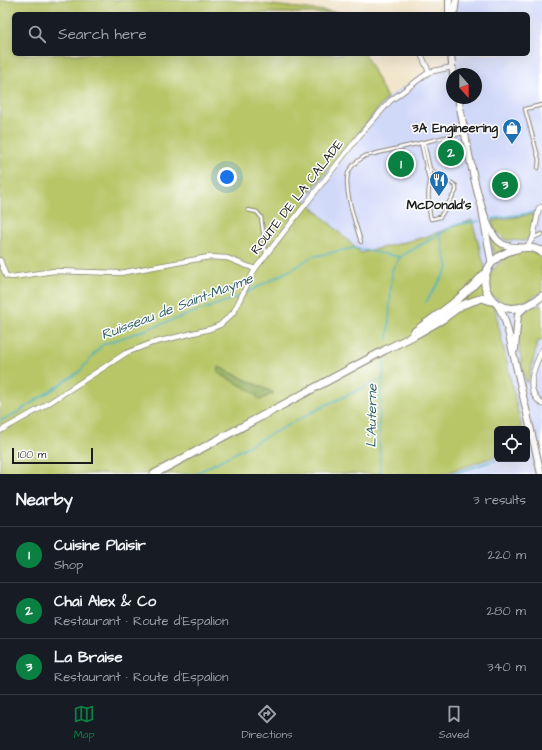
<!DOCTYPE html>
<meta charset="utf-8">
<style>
:root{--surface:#171b24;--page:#242831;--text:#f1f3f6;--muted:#9ea1a6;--line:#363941;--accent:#0b8043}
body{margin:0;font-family:"Architects Daughter",sans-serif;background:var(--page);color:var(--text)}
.controls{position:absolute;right:12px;bottom:12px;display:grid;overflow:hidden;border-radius:6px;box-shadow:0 4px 16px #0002}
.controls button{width:36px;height:36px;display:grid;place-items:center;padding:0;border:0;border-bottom:1px solid var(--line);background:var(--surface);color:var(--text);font:20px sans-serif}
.compass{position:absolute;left:446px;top:68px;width:36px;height:36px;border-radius:50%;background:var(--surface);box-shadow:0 4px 16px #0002;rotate:159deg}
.scale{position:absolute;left:12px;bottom:10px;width:81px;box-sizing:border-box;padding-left:4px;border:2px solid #1c1c1c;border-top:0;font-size:11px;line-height:14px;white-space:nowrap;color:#1c1c1c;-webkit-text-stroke:3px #fff;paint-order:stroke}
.you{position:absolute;left:227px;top:177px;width:14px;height:14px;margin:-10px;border:3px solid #fff;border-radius:50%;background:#1a73e8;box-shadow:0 0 0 6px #1a73e833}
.badge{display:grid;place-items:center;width:26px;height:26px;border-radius:50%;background:var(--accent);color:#fff;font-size:13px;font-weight:700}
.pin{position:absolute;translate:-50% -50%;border:2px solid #fff;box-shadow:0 1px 4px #0006}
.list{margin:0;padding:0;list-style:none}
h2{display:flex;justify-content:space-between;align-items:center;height:52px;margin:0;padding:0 16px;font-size:17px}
h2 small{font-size:13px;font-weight:400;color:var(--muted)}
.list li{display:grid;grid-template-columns:26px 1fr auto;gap:12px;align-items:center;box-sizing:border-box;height:56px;padding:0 16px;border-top:1px solid var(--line)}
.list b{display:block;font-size:15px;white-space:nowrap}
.list p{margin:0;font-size:13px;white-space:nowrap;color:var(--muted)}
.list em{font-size:13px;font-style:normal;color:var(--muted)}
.icon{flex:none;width:22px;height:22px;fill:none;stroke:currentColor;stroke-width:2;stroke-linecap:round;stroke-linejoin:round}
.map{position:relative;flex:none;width:542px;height:474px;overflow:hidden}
.search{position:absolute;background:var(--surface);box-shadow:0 4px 16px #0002;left:12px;right:12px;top:12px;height:44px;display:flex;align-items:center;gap:10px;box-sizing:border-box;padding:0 14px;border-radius:6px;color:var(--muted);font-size:15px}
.sheet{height:220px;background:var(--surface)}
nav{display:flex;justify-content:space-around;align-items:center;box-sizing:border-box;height:56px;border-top:1px solid var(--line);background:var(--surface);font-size:11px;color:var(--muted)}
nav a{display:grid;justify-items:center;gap:2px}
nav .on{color:var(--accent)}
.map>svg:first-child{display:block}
</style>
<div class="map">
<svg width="542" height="474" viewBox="0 0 542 474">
<rect width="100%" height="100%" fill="#fff"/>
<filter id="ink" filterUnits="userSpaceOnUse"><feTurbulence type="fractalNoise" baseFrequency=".025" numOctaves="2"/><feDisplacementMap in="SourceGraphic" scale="8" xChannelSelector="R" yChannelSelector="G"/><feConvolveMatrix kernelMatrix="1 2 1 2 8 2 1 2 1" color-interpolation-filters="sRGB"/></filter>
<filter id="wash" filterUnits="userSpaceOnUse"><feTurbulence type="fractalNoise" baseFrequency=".012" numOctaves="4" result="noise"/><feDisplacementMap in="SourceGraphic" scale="16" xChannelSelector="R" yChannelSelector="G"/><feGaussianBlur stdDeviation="0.9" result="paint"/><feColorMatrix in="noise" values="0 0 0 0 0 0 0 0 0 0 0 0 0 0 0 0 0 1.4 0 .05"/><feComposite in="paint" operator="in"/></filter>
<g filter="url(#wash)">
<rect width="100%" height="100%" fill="#f2e5cb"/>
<path fill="#d1d9f9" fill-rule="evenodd" d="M446,0H542V474H444L497,456V459H527V429H522L497,316L472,220L425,237L361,253L304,199L387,98L421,75L456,63L454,54H528V14H446ZM452,74H476V98H452Z"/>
<g fill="#b8c668" stroke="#6a7142">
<path d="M0,0H228L344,13L14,14V54H365L387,98L304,199L361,253L425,237L472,220L488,279C495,260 525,239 542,258V291L539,294C520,304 512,310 492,296L522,429H497V456L444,474H0Z"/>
<path d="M534,214C533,224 533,235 525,241L505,240L494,229L492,221Z"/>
<polygon points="490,236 506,248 494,255"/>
<path d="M539,305L542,306V341H538L528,382H526C522,365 514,333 521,317C524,310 533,306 539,305Z"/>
</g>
<polygon fill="#92ab5c" stroke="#57643c" points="219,367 274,393 260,400 251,391 218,373"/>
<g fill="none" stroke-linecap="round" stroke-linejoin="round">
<g stroke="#43b0c0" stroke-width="1.5">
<polyline points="492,219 535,212"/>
<polyline points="244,294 298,266 311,257 353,248 400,257"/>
<polyline points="426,302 448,268 440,234"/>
<polyline points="388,339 392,270 400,257 455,225 479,221"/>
<polyline points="0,421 18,412 79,372 102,345 241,296"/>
<polyline points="185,474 189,474"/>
<polyline points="195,474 328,404 382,379"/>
<polyline points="383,474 380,471 379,421 385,359"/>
<polyline points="452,474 499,459"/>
</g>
</g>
</g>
<g filter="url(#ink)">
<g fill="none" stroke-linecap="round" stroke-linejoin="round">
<defs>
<g id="lane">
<path d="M421,143L430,184C427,191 429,212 431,219L440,217L456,191V186L430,169L424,143"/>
<polyline points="538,168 539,160 525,109 542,105"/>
<polyline points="426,169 431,173 429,180"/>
<polyline points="248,210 257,212 261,217 266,254"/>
<polyline points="533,238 542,234"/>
<path d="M361,242C356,225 342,186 349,171C353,163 359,160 365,156L463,133"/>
</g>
<g id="street">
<polyline points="421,54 429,72"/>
<polyline points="526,248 533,238 539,208 542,207"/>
<polyline points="0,260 6,276 12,277 54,271 120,273 209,257 227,258 255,269"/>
<path d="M542,350C534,368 523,389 542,404"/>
<polyline points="0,431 41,408 126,353 152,343 210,329 220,325 233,313 255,269 359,136 390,101 429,72 452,67"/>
</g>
<g id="secondary">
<polyline points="449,0 449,14"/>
<polyline points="454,14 456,0"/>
<polyline points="451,54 453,74"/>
<path d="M458,98C465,128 478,228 501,243C506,247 513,247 519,247"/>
<polyline points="482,210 491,260 491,264"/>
<polyline points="498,306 504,317 508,331 541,474"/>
<polyline points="515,349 518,314 526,306"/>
</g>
<g id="primary">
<path d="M542,252C532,246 523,247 513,250C457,268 494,336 542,296"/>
<path d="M414,332C439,314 464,297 484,274"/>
<polyline points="154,474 385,350 415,335 443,319 462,305 482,298 491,301"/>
</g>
<polyline id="highway" points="541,251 542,251"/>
</defs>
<use href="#lane" stroke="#878074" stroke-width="4.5"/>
<use href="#street" stroke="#878074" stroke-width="6"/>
<use href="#secondary" stroke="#878074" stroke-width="8"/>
<use href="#primary" stroke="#878074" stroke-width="9"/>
<use href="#highway" stroke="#878074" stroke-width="10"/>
<use href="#lane" stroke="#fff" stroke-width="2.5"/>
<use href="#street" stroke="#fff" stroke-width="4.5"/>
<use href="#secondary" stroke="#fff" stroke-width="6"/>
<use href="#primary" stroke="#fff" stroke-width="7"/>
<use href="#highway" stroke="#fff" stroke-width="8"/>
</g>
</g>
<defs>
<symbol id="shop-pin" viewBox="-11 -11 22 30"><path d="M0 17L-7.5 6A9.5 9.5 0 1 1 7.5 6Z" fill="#1f6fb2" stroke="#fff"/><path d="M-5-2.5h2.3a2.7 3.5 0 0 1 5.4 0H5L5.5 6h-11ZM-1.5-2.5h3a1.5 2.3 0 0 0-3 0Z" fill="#fff"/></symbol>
<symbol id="restaurant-pin" viewBox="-11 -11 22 30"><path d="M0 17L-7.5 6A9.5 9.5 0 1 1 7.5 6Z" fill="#1f6fb2" stroke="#fff"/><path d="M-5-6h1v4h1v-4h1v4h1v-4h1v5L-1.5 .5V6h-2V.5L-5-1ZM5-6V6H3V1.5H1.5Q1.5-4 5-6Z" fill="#fff"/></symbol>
</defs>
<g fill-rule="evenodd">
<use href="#shop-pin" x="501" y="117" width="22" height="30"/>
<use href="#restaurant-pin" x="428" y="169" width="22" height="30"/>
</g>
<g text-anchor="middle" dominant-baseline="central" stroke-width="3" stroke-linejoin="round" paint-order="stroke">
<g font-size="13" font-weight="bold" fill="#1c1c1c" stroke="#fff" text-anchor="end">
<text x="498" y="128">3A Engineering</text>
<text x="439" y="205" text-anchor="middle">McDonald's</text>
</g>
<g font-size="13" fill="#1c1c1c" stroke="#fff">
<text transform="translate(297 197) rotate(-52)">ROUTE DE LA CALADE</text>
</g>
<g font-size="14" font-style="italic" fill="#2e5f66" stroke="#fff">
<text transform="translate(177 307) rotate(-21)">Ruisseau de Saint-Mayme</text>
<text transform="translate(372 416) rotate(-89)">L'Auterne</text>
</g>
</g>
</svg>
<div class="controls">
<button><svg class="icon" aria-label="locate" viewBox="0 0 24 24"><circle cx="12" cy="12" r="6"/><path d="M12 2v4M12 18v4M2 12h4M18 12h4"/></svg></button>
</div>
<svg class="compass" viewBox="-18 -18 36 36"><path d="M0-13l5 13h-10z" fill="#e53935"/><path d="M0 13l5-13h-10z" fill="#9ea1a6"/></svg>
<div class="scale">100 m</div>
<div class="you"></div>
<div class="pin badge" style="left:401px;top:164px">1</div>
<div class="pin badge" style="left:451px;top:153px">2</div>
<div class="pin badge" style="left:505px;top:185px">3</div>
<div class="search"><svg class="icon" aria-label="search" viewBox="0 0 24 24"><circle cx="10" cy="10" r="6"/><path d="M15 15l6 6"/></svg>Search here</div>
</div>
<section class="sheet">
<h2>Nearby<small>3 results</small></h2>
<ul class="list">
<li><span class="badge">1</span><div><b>Cuisine Plaisir</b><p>Shop</p></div><em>220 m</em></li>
<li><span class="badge">2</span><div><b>Chai Alex &amp; Co</b><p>Restaurant · Route d'Espalion</p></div><em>280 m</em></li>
<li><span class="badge">3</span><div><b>La Braise</b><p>Restaurant · Route d'Espalion</p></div><em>340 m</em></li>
</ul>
</section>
<nav>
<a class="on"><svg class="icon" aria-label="map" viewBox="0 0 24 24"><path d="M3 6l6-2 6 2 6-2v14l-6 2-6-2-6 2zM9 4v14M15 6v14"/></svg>Map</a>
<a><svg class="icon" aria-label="directions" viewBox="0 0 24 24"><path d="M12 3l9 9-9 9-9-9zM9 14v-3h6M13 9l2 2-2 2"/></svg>Directions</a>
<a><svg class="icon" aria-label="saved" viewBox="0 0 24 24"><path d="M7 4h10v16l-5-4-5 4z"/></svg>Saved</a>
</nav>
